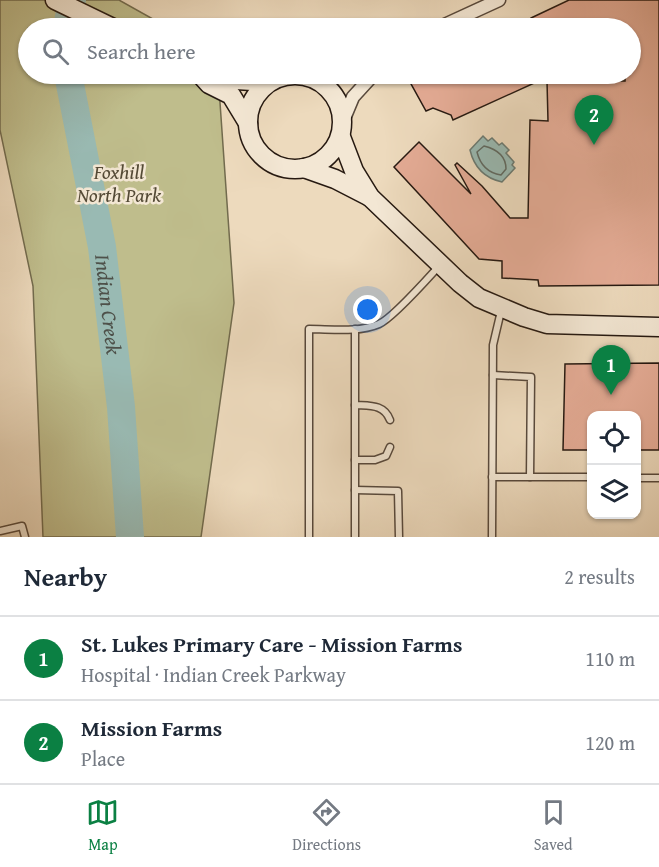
<!DOCTYPE html>
<meta charset="utf-8">
<style>
:root{--surface:#fff;--page:#f6f6f7;--text:#1f2937;--muted:#747a83;--line:#e0e1e3;--accent:#0b8043}
body{margin:0;font-family:"Gentium Book Plus",serif;background:var(--page);color:var(--text)}
.controls{position:absolute;right:18px;bottom:18px;display:grid;overflow:hidden;border-radius:12px;box-shadow:0 2px 4px #0004}
.controls button{width:54px;height:54px;display:grid;place-items:center;padding:0;border:0;border-bottom:2px solid var(--line);background:var(--surface);color:var(--text);font:30px sans-serif}
.you{position:absolute;left:368px;top:310px;width:21px;height:21px;margin:-15px;border:4px solid #fff;border-radius:50%;background:#1a73e8;box-shadow:0 0 0 9px #1a73e833}
.badge{display:grid;place-items:center;width:39px;height:39px;border-radius:50%;background:var(--accent);color:#fff;font-size:20px;font-weight:700}
.pin{position:absolute;translate:-50% -50px;filter:drop-shadow(0 2px 3px #0008)}
.pin::after{content:'';position:absolute;top:32px;width:21px;height:18px;background:inherit;clip-path:polygon(0 0,100% 0,50% 100%)}
.list{margin:0;padding:0;list-style:none}
h2{display:flex;justify-content:space-between;align-items:center;height:78px;margin:0;padding:0 24px;font-size:26px}
h2 small{font-size:20px;font-weight:400;color:var(--muted)}
.list li{display:grid;grid-template-columns:39px 1fr auto;gap:18px;align-items:center;box-sizing:border-box;height:84px;padding:0 24px;border-top:2px solid var(--line)}
.list b{display:block;font-size:22px;white-space:nowrap}
.list p{margin:0;font-size:20px;white-space:nowrap;color:var(--muted)}
.list em{font-size:20px;font-style:normal;color:var(--muted)}
.icon{flex:none;width:33px;height:33px;fill:none;stroke:currentColor;stroke-width:2;stroke-linecap:round;stroke-linejoin:round}
.map{position:relative;flex:none;width:659px;height:537px;overflow:hidden}
.search{position:absolute;background:var(--surface);box-shadow:0 2px 4px #0004;left:18px;right:18px;top:18px;height:66px;display:flex;align-items:center;gap:15px;box-sizing:border-box;padding:0 21px;border-radius:33px;color:var(--muted);font-size:22px}
.sheet{height:246px;background:var(--surface)}
nav{display:flex;justify-content:space-around;align-items:center;box-sizing:border-box;height:84px;border-top:2px solid var(--line);background:var(--surface);font-size:16px;color:var(--muted)}
nav a{display:grid;justify-items:center;gap:3px}
nav .on{color:var(--accent)}
.map>svg:first-child{display:block}
</style>
<div class="map">
<svg width="659" height="537" viewBox="0 0 659 537">
<rect width="100%" height="100%" fill="#eddabd"/>
<filter id="stains"><feTurbulence type="fractalNoise" baseFrequency=".00333" numOctaves="4"/><feColorMatrix values="0 0 0 0 .2 0 0 0 0 .09 0 0 0 0 .02 0 0 0 .5 -.17"/></filter>
<radialGradient id="worn" r=".72"><stop offset=".6" stop-color="#630" stop-opacity="0"/><stop offset="1" stop-color="#630" stop-opacity=".3"/></radialGradient>
<polygon fill="#bfbd8c" stroke="#726b4e" stroke-width="1.5" points="0,0 119,0 169,28 28,28 28,74 218,74 234,303 201,537 43,537 33,286 0,130"/>
<path fill="#99bab3" stroke="#6b7a72" stroke-width="1.5" d="M483,136L488,141L492,138L499,145L502,143L509,150L506,153L514,162L512,165L515,168L502,182C484,178 474,167 470,150Z"/>
<g fill="none" stroke-linecap="round" stroke-linejoin="round">
<path stroke="#606a62" stroke-width="1.5" d="M484,146C496,149 506,155 506,169L501,175C488,173 480,164 477,152Z"/>
<g stroke="#99bab3" stroke-width="28">
<polyline points="67,28 72,0"/>
<path id="s1" d="M68,74L102,247L121,407L130,537"/>
</g>
</g>
<g fill="#e4ab95" stroke="#261911" stroke-width="1.5">
<polygon points="569,0 659,0 659,285 539,286 538,280 502,278 502,261 479,259 394,167 419,142 471,194 455,165 457,163 482,186 510,218 528,218 530,120 548,121 547,81 625,81 625,74 630,74 630,28 533,28 531,18"/>
<polygon points="428,74 554,74 453,120 451,115 433,108 426,111 410,82"/>
<polygon points="659,363 659,450 636,450 636,416 591,416 591,450 563,450 565,364"/>
</g>
<g fill="none" stroke-linecap="round" stroke-linejoin="round">
<defs>
<g id="lane">
<polyline points="493,375 531,377 530,477"/>
<path d="M355,405C370,406 384,404 390,420"/>
<polyline points="355,460 375,460 386,456 390,447"/>
<polyline points="492,477 592,477"/>
<polyline points="636,478 659,478"/>
<polyline points="355,490 398,491 399,537"/>
<polyline points="0,531 22,526 25,537"/>
<path d="M309,537V329C331,329 358,333 379,324C393,318 428,278 440,265"/>
<polyline points="355,537 355,329"/>
<polyline points="492,537 493,345 501,311"/>
</g>
<g id="street">
<polyline points="438,28 499,0"/>
<polyline points="318,80 336,74"/>
<polyline points="343,121 353,97 374,74"/>
</g>
<g id="secondary">
<polyline points="55,0 113,28"/>
<polyline points="200,74 209,84 231,95 248,123"/>
<polyline points="220,74 236,80 269,82"/>
<circle cx="295" cy="122" r="47"/>
<polyline points="341,137 354,171 370,197 460,283 479,298 524,317 547,324 659,327"/>
<polyline points="304,168 335,179 370,197"/>
</g>
</defs>
<use href="#lane" stroke="#58493c" stroke-width="9"/>
<use href="#street" stroke="#58493c" stroke-width="15"/>
<use href="#secondary" stroke="#261911" stroke-width="21"/>
<use href="#lane" stroke="#f3e7d4" stroke-width="6"/>
<use href="#street" stroke="#f3e7d4" stroke-width="12"/>
<use href="#secondary" stroke="#f3e7d4" stroke-width="18"/>
</g>
<g text-anchor="middle" dominant-baseline="central" stroke-width="5" stroke-linejoin="round" paint-order="stroke">
<g font-size="20" font-style="italic" fill="#544a36" stroke="#f3e7d4">
<text x="119" y="171">Foxhill<tspan x="119" dy="23">North Park</tspan></text>
</g>
<g font-size="21" font-style="italic" fill="#4e514a" stroke="#f3e7d4">
<text stroke="none"><textPath href="#s1" startOffset="234">Indian Creek</textPath></text>
</g>
</g>
<rect width="100%" height="100%" filter="url(#stains)"/>
<rect width="100%" height="100%" fill="url(#worn)"/>
</svg>
<div class="controls">
<button><svg class="icon" aria-label="locate" viewBox="0 0 24 24"><circle cx="12" cy="12" r="6"/><path d="M12 2v4M12 18v4M2 12h4M18 12h4"/></svg></button>
<button><svg class="icon" aria-label="layers" viewBox="0 0 24 24"><path d="M12 4l9 5-9 5-9-5zM3 14l9 5 9-5"/></svg></button>
</div>
<div class="you"></div>
<div class="pin badge" style="left:611px;top:395px">1</div>
<div class="pin badge" style="left:594px;top:145px">2</div>
<div class="search"><svg class="icon" aria-label="search" viewBox="0 0 24 24"><circle cx="10" cy="10" r="6"/><path d="M15 15l6 6"/></svg>Search here</div>
</div>
<section class="sheet">
<h2>Nearby<small>2 results</small></h2>
<ul class="list">
<li><span class="badge">1</span><div><b>St. Lukes Primary Care - Mission Farms</b><p>Hospital · Indian Creek Parkway</p></div><em>110 m</em></li>
<li><span class="badge">2</span><div><b>Mission Farms</b><p>Place</p></div><em>120 m</em></li>
</ul>
</section>
<nav>
<a class="on"><svg class="icon" aria-label="map" viewBox="0 0 24 24"><path d="M3 6l6-2 6 2 6-2v14l-6 2-6-2-6 2zM9 4v14M15 6v14"/></svg>Map</a>
<a><svg class="icon" aria-label="directions" viewBox="0 0 24 24"><path d="M12 3l9 9-9 9-9-9zM9 14v-3h6M13 9l2 2-2 2"/></svg>Directions</a>
<a><svg class="icon" aria-label="saved" viewBox="0 0 24 24"><path d="M7 4h10v16l-5-4-5 4z"/></svg>Saved</a>
</nav>
